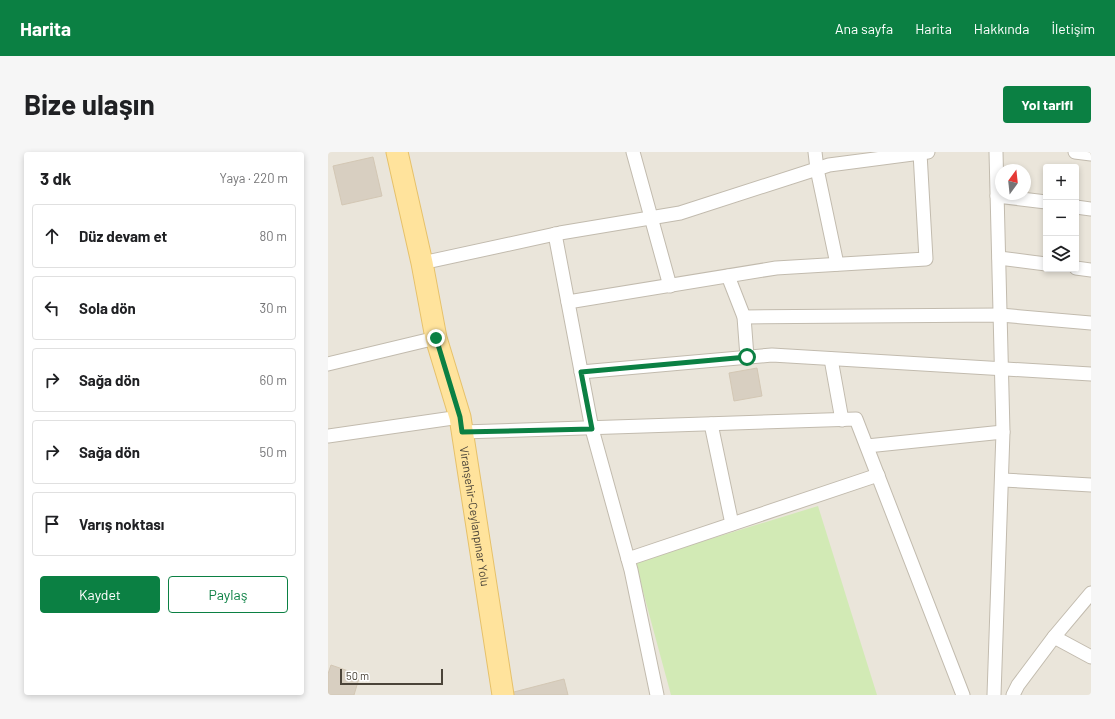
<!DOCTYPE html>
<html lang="tr">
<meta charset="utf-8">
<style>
:root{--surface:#fff;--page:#f6f6f6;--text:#202124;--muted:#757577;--line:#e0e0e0;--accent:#0b8043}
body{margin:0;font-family:Barlow,sans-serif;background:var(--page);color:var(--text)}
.controls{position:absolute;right:12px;top:12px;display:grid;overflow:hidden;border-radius:4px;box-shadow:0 2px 6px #0003}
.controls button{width:36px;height:36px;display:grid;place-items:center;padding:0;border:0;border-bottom:1px solid var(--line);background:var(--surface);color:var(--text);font:20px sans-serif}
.compass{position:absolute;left:667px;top:12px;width:36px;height:36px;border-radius:50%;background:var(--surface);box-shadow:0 2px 6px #0003;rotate:15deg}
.scale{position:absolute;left:12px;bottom:10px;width:103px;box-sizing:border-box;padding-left:4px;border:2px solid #4b4439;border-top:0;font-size:11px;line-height:14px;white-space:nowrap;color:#4b4439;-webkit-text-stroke:3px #fff;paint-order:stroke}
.stop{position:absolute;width:12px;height:12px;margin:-9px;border:3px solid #0b8043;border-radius:50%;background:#fff}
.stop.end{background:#0b8043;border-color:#fff;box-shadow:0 1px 4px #0008}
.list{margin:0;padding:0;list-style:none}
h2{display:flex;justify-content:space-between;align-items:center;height:52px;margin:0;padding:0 16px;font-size:17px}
h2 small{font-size:13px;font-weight:400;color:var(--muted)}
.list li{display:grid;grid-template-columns:26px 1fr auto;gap:12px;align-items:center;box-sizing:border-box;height:64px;margin:0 8px 8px;padding:0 8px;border:1px solid var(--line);border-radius:4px}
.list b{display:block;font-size:15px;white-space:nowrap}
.list em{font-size:13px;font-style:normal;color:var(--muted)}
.actions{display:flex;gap:8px;padding:12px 16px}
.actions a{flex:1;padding:9px 0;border:1px solid var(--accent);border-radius:4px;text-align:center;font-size:14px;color:var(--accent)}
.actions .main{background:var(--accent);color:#fff}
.icon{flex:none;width:22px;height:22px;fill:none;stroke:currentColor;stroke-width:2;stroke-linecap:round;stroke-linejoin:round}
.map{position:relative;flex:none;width:763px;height:543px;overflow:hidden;border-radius:4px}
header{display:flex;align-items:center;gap:24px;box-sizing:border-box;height:56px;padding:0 20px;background:var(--accent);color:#fff}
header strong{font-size:19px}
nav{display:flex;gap:22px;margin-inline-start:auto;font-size:14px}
.intro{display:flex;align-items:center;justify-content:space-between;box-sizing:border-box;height:96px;padding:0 24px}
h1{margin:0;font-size:28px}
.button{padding:10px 18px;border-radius:4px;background:var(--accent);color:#fff;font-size:14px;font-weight:700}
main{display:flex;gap:24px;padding:0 24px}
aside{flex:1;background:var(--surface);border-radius:4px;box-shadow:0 2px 6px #0003}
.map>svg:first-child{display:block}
</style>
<header>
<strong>Harita</strong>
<nav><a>Ana sayfa</a><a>Harita</a><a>Hakkında</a><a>İletişim</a></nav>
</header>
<div class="intro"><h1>Bize ulaşın</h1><a class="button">Yol tarifi</a></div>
<main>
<aside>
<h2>3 dk<small>Yaya · 220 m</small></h2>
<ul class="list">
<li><svg class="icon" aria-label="ahead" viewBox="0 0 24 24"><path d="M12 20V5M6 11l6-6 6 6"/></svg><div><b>Düz devam et</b></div><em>80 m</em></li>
<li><svg class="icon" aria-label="left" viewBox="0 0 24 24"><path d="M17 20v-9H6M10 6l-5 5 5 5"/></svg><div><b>Sola dön</b></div><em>30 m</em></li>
<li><svg class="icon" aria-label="right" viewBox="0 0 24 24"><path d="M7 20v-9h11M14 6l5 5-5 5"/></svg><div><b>Sağa dön</b></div><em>60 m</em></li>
<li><svg class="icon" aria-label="right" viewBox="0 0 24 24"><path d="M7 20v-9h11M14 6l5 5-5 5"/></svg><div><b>Sağa dön</b></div><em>50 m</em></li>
<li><svg class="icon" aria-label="arrive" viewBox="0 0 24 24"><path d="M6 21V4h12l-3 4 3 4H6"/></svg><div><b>Varış noktası</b></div></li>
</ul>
<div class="actions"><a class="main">Kaydet</a><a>Paylaş</a></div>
</aside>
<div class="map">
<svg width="763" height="543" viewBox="0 0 763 543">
<rect width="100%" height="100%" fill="#f6f3ec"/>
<path fill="#eae5da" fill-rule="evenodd" d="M0,0H763V543H0ZM718,15H748V117H718ZM673,18H697V42H673Z"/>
<polygon fill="#d2eab5" points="490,354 549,543 343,543 307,410"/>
<g fill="#d8cfc1" stroke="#d3c7b4">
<polygon points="45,5 54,44 14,53 5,14"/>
<polygon points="429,216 434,244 406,249 401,221"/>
<polygon points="3,513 32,523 26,543 0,543 0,522"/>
<polygon points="236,527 240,543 182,543 182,541"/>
</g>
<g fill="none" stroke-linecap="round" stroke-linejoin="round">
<defs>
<g id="street">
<polyline points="305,0 342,134"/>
<polyline points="487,0 489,17 509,112"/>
<polyline points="747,0 763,2"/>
<polyline points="669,44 718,50"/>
<polyline points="748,55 763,57"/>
<polyline points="227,82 264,277 303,418 329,543"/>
<polyline points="671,106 718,112"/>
<polyline points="94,111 232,81 352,61 501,13 600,0"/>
<polyline points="748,116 763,118"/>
<polyline points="400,124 416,165 419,205"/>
<polyline points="240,150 448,116 598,107 592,1"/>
<polyline points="416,165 672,163 763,171"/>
<polyline points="503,207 514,268"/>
<polyline points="0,212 108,186"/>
<polyline points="253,220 444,203 763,222"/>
<polyline points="383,272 404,372"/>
<polyline points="134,280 528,267 635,543"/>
<polyline points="0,284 132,265"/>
<polyline points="539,294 675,280"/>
<polyline points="675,328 763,333"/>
<polyline points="300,407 550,323"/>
<polyline points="726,485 763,505"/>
<polyline points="666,543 675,280 668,0"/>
<polyline points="685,543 690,533 726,485 763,441"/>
</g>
<g id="primary">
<path id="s1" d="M69,0L94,111L108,186L132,265L175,543"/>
</g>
</defs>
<use href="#street" stroke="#c2bbae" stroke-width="15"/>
<use href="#primary" stroke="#e6c16a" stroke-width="23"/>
<use href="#street" stroke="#fff" stroke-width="13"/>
<use href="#primary" stroke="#ffe39c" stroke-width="21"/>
</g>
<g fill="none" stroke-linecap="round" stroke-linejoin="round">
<polyline stroke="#0b8043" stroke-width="5" points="108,186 132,265 134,280 264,277 253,220 419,205"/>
</g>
<g text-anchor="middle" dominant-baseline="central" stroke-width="3.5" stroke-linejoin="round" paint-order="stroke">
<g font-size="12" fill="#4b4439" stroke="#fff">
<text stroke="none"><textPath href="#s1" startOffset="373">Viranşehir-Ceylanpınar Yolu</textPath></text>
</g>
</g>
</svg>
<div class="controls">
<button>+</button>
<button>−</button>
<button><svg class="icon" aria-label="layers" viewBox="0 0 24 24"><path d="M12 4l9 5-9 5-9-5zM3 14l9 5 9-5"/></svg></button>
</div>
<svg class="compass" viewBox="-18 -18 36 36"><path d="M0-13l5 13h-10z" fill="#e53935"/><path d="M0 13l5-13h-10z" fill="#757577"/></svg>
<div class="scale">50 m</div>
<div class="stop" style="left:419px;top:205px"></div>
<div class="stop end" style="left:108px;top:186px"></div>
</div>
</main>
